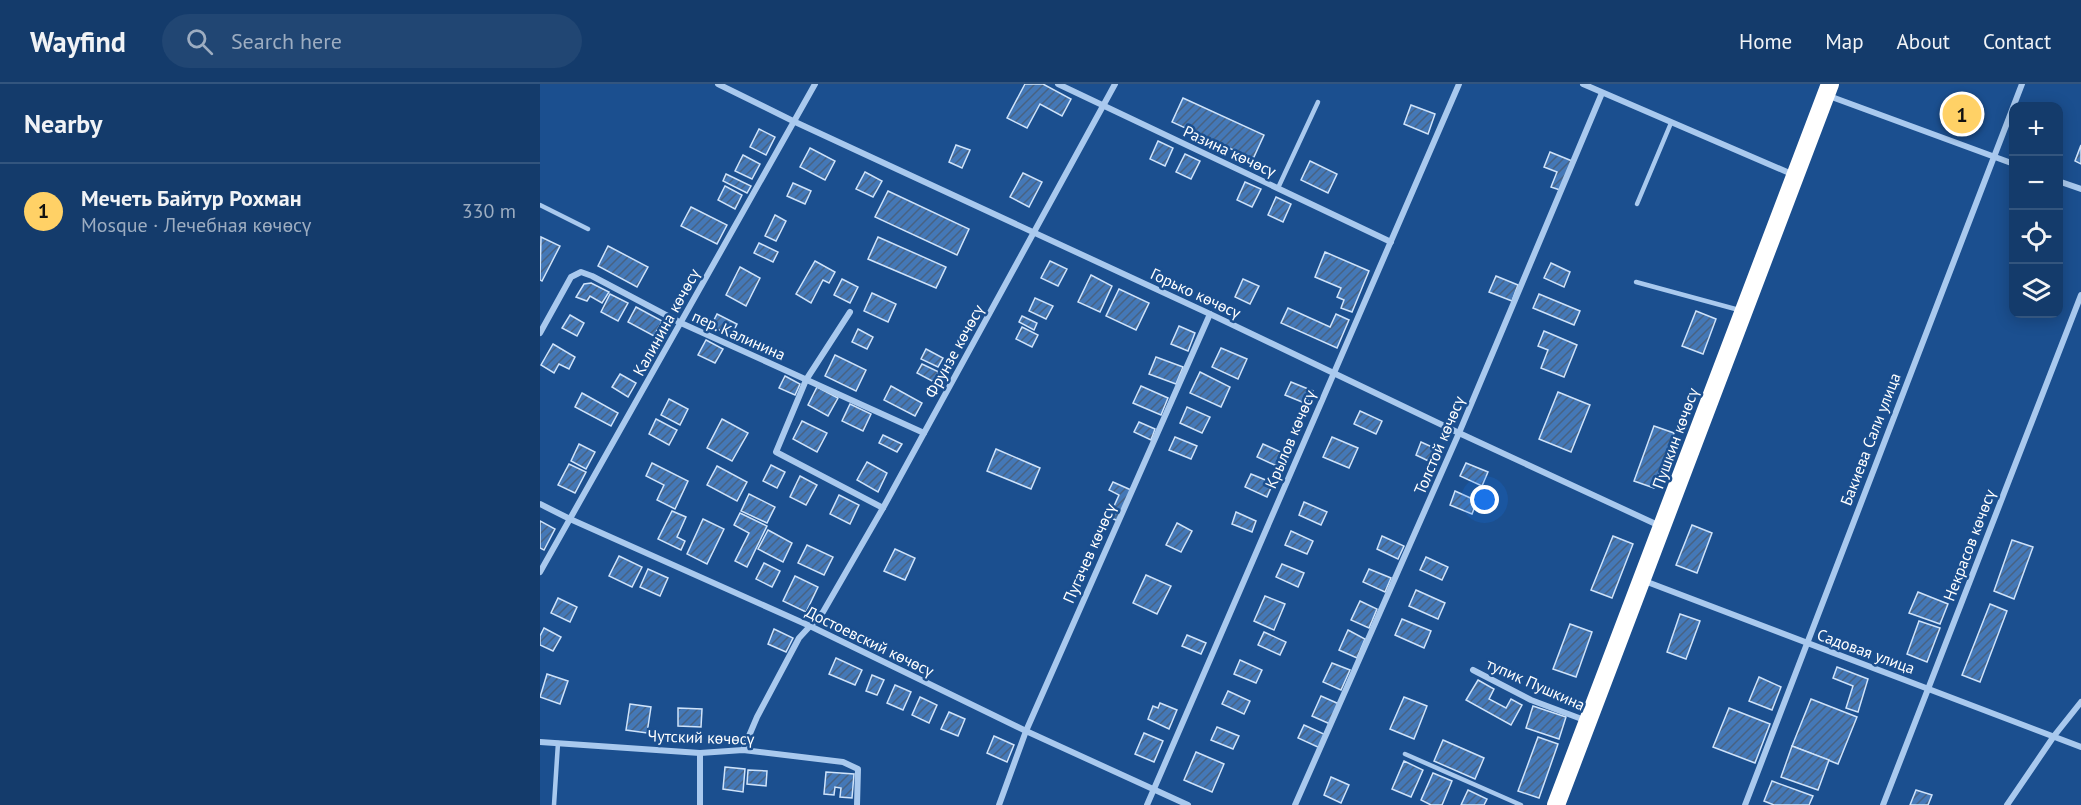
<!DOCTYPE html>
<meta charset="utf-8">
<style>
:root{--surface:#143b6b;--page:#214673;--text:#f1f3f6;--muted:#9dadc1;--line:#33557e;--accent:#ffd166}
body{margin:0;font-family:"PT Sans",sans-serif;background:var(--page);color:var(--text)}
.controls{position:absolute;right:18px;top:18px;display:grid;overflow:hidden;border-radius:12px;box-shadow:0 3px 15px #0003}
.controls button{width:54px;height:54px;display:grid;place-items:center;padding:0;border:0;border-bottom:2px solid var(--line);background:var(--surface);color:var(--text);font:30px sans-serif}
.you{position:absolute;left:945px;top:416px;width:21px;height:21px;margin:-15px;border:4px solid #fff;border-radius:50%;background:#1a73e8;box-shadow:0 0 0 9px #1a73e833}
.badge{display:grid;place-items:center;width:39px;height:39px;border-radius:50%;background:var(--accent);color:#111;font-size:20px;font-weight:700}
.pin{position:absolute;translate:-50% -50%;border:3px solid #fff;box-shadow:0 2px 6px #0006}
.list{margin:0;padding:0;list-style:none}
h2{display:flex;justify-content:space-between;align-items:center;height:78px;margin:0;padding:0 24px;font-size:26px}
h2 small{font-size:20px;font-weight:400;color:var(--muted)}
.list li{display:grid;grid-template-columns:39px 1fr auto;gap:18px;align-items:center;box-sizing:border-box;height:96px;padding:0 24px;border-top:2px solid var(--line)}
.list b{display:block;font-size:22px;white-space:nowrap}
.list p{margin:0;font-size:20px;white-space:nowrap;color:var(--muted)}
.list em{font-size:20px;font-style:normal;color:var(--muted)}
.icon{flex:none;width:33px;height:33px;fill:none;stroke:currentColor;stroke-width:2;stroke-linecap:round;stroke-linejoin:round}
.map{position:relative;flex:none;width:1541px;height:721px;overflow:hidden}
header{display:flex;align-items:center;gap:36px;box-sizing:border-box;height:84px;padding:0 30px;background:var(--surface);border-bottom:2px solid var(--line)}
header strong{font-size:28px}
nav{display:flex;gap:33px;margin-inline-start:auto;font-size:21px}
.search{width:420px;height:54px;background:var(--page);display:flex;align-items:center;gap:15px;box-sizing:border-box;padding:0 21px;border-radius:33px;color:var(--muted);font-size:22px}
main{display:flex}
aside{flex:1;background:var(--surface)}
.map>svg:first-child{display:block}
</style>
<header>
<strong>Wayfind</strong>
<div class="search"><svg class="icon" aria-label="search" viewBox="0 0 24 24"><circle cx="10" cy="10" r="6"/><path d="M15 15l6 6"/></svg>Search here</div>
<nav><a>Home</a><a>Map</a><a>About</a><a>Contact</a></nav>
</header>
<main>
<aside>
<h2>Nearby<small></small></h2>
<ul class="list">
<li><span class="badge">1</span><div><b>Мечеть Байтур Рохман</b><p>Mosque · Лечебная көчөсү</p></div><em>330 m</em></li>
</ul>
</aside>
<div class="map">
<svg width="1541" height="721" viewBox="0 0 1541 721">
<defs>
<pattern id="building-hatch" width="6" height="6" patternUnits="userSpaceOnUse" patternTransform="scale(1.5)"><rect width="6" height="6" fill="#4478b7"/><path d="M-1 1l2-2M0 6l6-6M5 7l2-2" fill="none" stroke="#486282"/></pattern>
</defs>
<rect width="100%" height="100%" fill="#1b4f8f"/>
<g fill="url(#building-hatch)" stroke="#cfe3fa" stroke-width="1.5">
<polygon points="485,0 503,0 531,15 522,32 500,20 487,44 467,34"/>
<polygon points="1410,13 1443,25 1435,47 1402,36"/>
<polygon points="643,14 724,51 713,75 632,38"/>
<polygon points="871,21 895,30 888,50 864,40"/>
<polygon points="219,45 235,53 226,71 210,63"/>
<polygon points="618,57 633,64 625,82 610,75"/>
<polygon points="416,61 430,66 422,84 409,78"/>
<polygon points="1541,61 1541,80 1535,77"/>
<polygon points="270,64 295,77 285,96 260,83"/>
<polygon points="1010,68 1032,77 1020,106 1011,103 1017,88 1004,83"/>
<polygon points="645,70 660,77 651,95 636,88"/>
<polygon points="203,71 220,80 212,95 195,87"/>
<polygon points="770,77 797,90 788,109 761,96"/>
<polygon points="325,88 342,97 333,113 316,105"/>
<polygon points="483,89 502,98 489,123 470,113"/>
<polygon points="186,90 211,102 207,109 183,97"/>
<polygon points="705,98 721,105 712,123 697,116"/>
<polygon points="253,99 271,107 265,120 247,112"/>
<polygon points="185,102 202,111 195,125 178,116"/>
<polygon points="348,107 429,145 417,171 335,133"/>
<polygon points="736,113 751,120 743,138 728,131"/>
<polygon points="151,123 187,141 177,160 141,142"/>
<polygon points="235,131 246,137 236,157 225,152"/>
<polygon points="1,153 20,162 2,197 0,196"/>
<polygon points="338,153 406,183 396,204 328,175"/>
<polygon points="219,159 238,168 233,178 214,169"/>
<polygon points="68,162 108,183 97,203 58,182"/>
<polygon points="785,168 829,187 812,228 801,224 804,216 797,213 801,204 775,193"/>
<polygon points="275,177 295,188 289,199 283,196 271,219 256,210"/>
<polygon points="510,177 527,185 518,202 501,194"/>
<polygon points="1011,179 1030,188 1024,203 1004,194"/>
<polygon points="200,183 220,194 206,222 186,211"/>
<polygon points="551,191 572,202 560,228 538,218"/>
<polygon points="956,192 978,201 972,217 949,208"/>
<polygon points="302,195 318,203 310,219 294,211"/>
<polygon points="703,195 719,202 710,220 695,213"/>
<polygon points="51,199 69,208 62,219 50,212 47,217 36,213 44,200"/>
<polygon points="579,205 609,219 596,246 566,232"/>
<polygon points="332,209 356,220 348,238 324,227"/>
<polygon points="70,210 88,219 78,237 61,228"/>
<polygon points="999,210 1040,227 1034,241 993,224"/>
<polygon points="495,214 513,222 506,235 489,227"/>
<polygon points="96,223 122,237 114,252 88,238"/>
<polygon points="748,224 790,243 796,230 809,236 797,264 741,239"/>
<polygon points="1156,227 1176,235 1163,270 1142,262"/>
<polygon points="177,230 197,240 191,252 171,242"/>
<polygon points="30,231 44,239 37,252 22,244"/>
<polygon points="482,232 497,239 494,246 479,238"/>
<polygon points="639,242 655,249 648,267 631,260"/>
<polygon points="482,243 498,251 492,263 476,255"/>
<polygon points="318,245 333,253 327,265 312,258"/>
<polygon points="1004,247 1037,261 1024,293 1001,284 1008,266 998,262"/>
<polygon points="166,256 183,265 175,279 158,271"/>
<polygon points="13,260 35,273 29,285 19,280 14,289 1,281"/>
<polygon points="681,264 707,275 698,295 672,283"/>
<polygon points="386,265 403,274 398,283 381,275"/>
<polygon points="295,271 326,286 316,307 285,292"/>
<polygon points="616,273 643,283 636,300 609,290"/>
<polygon points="382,280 399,288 394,298 377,289"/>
<polygon points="660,288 690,303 681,323 650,309"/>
<polygon points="80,290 96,299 88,313 72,303"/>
<polygon points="245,292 260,300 255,311 239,304"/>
<polygon points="751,298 773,307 767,320 745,311"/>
<polygon points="351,302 382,319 375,332 344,316"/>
<polygon points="601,302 628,314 621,331 593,319"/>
<polygon points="277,303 298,314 288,332 268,321"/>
<polygon points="1018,308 1050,321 1031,368 999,355"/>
<polygon points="42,309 78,329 71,342 35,323"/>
<polygon points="129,315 148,325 140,341 121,331"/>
<polygon points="310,320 331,330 323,347 302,337"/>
<polygon points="647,323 670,333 662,349 640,339"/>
<polygon points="820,327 842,337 836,350 814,340"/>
<polygon points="116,335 137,346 129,361 109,350"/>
<polygon points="182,335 208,349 192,377 167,364"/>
<polygon points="262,337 287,349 277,368 253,355"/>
<polygon points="599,338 615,345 611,356 594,348"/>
<polygon points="1114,342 1134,349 1114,404 1094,397"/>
<polygon points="343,351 362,360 357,368 339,359"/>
<polygon points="635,353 657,362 651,375 629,366"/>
<polygon points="792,353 818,364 809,384 783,373"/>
<polygon points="881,358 903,368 897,381 876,371"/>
<polygon points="39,360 55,368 46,385 31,377"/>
<polygon points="723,360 745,370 739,383 717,373"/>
<polygon points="456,365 500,384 491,405 447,387"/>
<polygon points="327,378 347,389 338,408 317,396"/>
<polygon points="112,379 148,397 135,425 117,416 124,401 106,392"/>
<polygon points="926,379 948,388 942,402 920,392"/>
<polygon points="29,380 46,388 35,409 18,401"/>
<polygon points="231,381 245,388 237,404 223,397"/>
<polygon points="177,382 207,398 197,417 167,401"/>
<polygon points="711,390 733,399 727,413 705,403"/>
<polygon points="260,392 277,401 266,421 250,413"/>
<polygon points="573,398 591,406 578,437 569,433 579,411 569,406"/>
<polygon points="915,407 937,417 932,430 910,421"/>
<polygon points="209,410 235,423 227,439 201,427"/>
<polygon points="299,411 319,421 310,440 290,430"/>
<polygon points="764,418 787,428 781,441 759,431"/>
<polygon points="132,427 146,433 137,453 145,457 141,466 118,455"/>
<polygon points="696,428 716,437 712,448 692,440"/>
<polygon points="200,429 227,442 207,483 195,477 209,449 194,441"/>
<polygon points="163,435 184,445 167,480 147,470"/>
<polygon points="0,437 15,445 4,466 0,464"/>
<polygon points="637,439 652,447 641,468 626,461"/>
<polygon points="1152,441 1172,449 1157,489 1136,481"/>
<polygon points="228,446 252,459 243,478 218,465"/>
<polygon points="751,447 773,457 767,470 745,461"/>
<polygon points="842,452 864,462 858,475 837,465"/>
<polygon points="1073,452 1093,460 1072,514 1051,506"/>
<polygon points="1472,456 1493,463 1474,515 1454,507"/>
<polygon points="267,461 293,473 284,491 258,479"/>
<polygon points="355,465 375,474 365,496 344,487"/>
<polygon points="79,472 102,483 92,503 69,492"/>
<polygon points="886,473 908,483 902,496 880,486"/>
<polygon points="224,479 240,487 232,503 216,495"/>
<polygon points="742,480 764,489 758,503 736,493"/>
<polygon points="108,485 128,494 120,512 100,503"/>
<polygon points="829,485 851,494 845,508 823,498"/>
<polygon points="606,491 631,502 617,530 593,519"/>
<polygon points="255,492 278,503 266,528 243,517"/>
<polygon points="876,506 905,519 898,535 869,522"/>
<polygon points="1378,508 1408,520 1400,540 1369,529"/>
<polygon points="725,512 745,520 734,546 714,537"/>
<polygon points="18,514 37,523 30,538 11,529"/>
<polygon points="820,517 837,525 829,544 811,536"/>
<polygon points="1450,520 1467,527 1440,598 1422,591"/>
<polygon points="1140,530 1160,537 1146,575 1127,568"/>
<polygon points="862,535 891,547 884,564 855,551"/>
<polygon points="1379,537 1400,544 1387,578 1367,570"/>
<polygon points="1030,540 1052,548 1036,593 1013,585"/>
<polygon points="4,544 21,553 13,567 0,561 0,552"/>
<polygon points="234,545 253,554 246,568 228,560"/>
<polygon points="808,546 825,555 817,574 799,566"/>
<polygon points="724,548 746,558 740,571 718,561"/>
<polygon points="647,551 666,559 661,570 642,562"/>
<polygon points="296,574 322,586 315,601 289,590"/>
<polygon points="700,576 722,586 716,599 694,590"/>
<polygon points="792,579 810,586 801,606 783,598"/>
<polygon points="1297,583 1328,595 1318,628 1306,624 1313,602 1293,594"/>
<polygon points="7,590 28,597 20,620 0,613"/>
<polygon points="332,591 344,596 337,611 326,607"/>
<polygon points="1219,593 1241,603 1232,626 1209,617"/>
<polygon points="938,596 954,605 949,615 966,624 971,615 982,621 971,641 926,616"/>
<polygon points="355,601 371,608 363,626 347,619"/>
<polygon points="688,607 710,617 704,630 682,620"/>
<polygon points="781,612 799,620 790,640 772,632"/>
<polygon points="380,613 397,621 389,639 372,631"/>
<polygon points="864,613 887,622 874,655 850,645"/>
<polygon points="1271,615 1317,633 1298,680 1252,662"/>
<polygon points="620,619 637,626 629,645 608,635 613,622 618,624"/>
<polygon points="90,620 111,623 107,649 86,646"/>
<polygon points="993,622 1026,633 1019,655 986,644"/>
<polygon points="138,624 162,625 161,643 138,642"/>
<polygon points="1189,624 1230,640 1215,679 1173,663"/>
<polygon points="409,628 425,635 418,652 401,645"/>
<polygon points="764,641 786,651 780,664 758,654"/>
<polygon points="677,643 699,652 693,665 671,656"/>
<polygon points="604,649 623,657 614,678 595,670"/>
<polygon points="454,652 474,661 467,678 447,669"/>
<polygon points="998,653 1018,660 999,714 978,707"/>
<polygon points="903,656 944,674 935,695 894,677"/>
<polygon points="1252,662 1289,676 1278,706 1241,693"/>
<polygon points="656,668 684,680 672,708 644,696"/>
<polygon points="864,677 883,686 871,713 852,705"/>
<polygon points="185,683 205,685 203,708 183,705"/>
<polygon points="208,686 227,687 226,702 207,700"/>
<polygon points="286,688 314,690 312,714 300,713 301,704 295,703 294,711 284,710"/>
<polygon points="893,689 912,697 902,721 891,721 881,716"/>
<polygon points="791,693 809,701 801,719 784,711"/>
<polygon points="1232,697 1273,712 1269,721 1234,721 1224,717"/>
<polygon points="928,706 947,715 944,721 921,721"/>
<polygon points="1376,706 1392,711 1388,721 1370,721"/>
</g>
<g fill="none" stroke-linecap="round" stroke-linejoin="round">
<g stroke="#a9c9ee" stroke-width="4.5">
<polyline points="738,104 778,18"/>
<polyline points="1097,120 1131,39"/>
<polyline points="0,121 48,145"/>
<polyline points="1096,198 1199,226"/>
<polyline points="865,670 981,721"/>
<polyline points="14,721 18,659"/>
</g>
<g stroke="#a9c9ee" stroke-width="6">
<polyline points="178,0 253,37 670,230 919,349 1120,442"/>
<polyline points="518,0 851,158"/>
<polyline points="1043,0 1254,91"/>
<polyline points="1289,12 1474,80"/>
<polyline points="1518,97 1541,105"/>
<polyline points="310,228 266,296 236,368 343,424"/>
<polyline points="0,249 31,193 41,188 52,192 141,239 384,349"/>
<polyline points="0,420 30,435 270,542 486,647 648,721"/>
<polyline points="0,488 275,0"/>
<polyline points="1102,496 1541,663"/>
<polyline points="933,586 991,616 1047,637"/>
<polyline points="0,658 160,669 203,666 303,678 318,685 317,721"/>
<polyline points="203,666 217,633 259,554 283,528 343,424 575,0"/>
<polyline points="160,721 160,669"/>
<polyline points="459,721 486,647 670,230"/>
<polyline points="607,721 919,0"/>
<polyline points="755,721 919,349 1062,9"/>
<polyline points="1205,721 1482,0"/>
<polyline points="1343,721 1541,211"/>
<polyline points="1467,721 1514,652 1541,618"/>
</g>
<polyline stroke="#fff" stroke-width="18" points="1016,721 1290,0"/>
</g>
<g text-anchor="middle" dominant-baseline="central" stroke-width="5" stroke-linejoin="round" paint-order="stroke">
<g font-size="16" fill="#fff" stroke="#1b4f8f">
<text transform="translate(690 67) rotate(25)">Разина көчөсү</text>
<text transform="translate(656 209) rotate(25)">Горько көчөсү</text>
<text transform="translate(126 238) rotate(-61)">Калинина көчөсү</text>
<text transform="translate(199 251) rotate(24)">пер. Калинина</text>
<text transform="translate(414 267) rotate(-61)">Фрунзе көчөсү</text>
<text transform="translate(1135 354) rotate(-70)">Пушкин көчөсү</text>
<text transform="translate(750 355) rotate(-67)">Крылов көчөсү</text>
<text transform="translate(1330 355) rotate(-69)">Бакиева Сали улица</text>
<text transform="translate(899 361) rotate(-67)">Толстой көчөсү</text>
<text transform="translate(1429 461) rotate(-69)">Некрасов көчөсү</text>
<text transform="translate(549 469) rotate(-66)">Пугачев көчөсү</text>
<text transform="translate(330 557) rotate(26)">Достоевский көчөсү</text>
<text transform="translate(1326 567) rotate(20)">Садовая улица</text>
<text transform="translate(996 600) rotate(24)">тупик Пушкина</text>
<text transform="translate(161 653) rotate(2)">Чутский көчөсү</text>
</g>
</g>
</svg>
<div class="controls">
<button>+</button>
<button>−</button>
<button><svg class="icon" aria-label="locate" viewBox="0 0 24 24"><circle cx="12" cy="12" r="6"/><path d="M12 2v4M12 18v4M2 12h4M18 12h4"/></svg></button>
<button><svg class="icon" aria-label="layers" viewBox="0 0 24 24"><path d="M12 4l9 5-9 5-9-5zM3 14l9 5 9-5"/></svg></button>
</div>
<div class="you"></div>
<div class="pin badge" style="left:1422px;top:30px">1</div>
</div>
</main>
